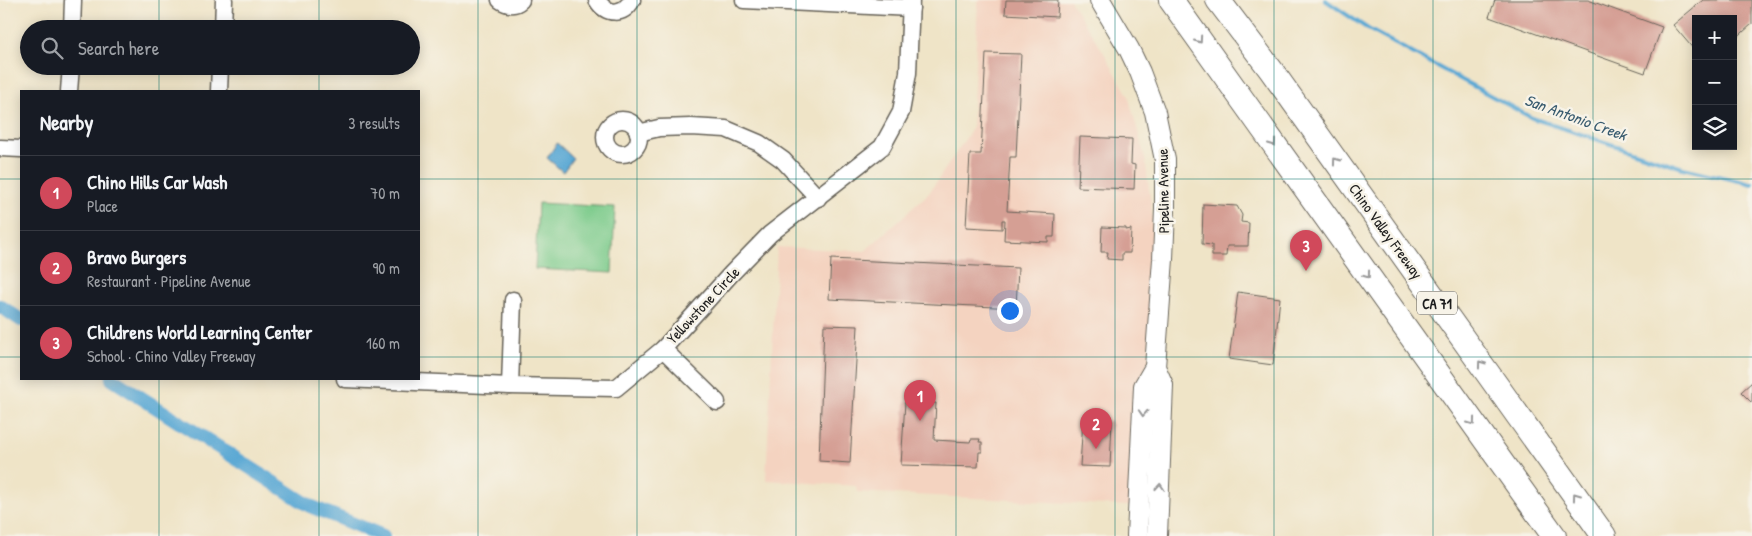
<!DOCTYPE html>
<meta charset="utf-8">
<style>
:root{--surface:#171b24;--page:#20242c;--text:#f1f3f6;--muted:#9ea1a6;--line:#363941;--accent:#d1495b}
body{margin:0;font-family:"Patrick Hand",sans-serif;background:var(--page);color:var(--text)}
.controls{position:absolute;right:15px;top:15px;display:grid;overflow:hidden;border-radius:0px;box-shadow:0 2px 12px #0003}
.controls button{width:45px;height:45px;display:grid;place-items:center;padding:0;border:0;border-bottom:1px solid var(--line);background:var(--surface);color:var(--text);font:25px sans-serif}
.you{position:absolute;left:1009px;top:310px;width:18px;height:18px;margin:-12px;border:4px solid #fff;border-radius:50%;background:#1a73e8;box-shadow:0 0 0 8px #1a73e833}
.badge{display:grid;place-items:center;width:32px;height:32px;border-radius:50%;background:var(--accent);color:#fff;font-size:16px;font-weight:700}
.pin{position:absolute;translate:-50% -41px;filter:drop-shadow(0 1px 2px #0008)}
.pin::after{content:'';position:absolute;top:26px;width:18px;height:15px;background:inherit;clip-path:polygon(0 0,100% 0,50% 100%)}
.list{margin:0;padding:0;list-style:none}
h2{display:flex;justify-content:space-between;align-items:center;height:65px;margin:0;padding:0 20px;font-size:21px}
h2 small{font-size:16px;font-weight:400;color:var(--muted)}
.list li{display:grid;grid-template-columns:32px 1fr auto;gap:15px;align-items:center;box-sizing:border-box;height:75px;padding:0 20px;border-top:1px solid var(--line)}
.list b{display:block;font-size:19px;white-space:nowrap}
.list p{margin:0;font-size:16px;white-space:nowrap;color:var(--muted)}
.list em{font-size:16px;font-style:normal;color:var(--muted)}
.icon{flex:none;width:28px;height:28px;fill:none;stroke:currentColor;stroke-width:2;stroke-linecap:round;stroke-linejoin:round}
.map{position:relative;flex:none;width:1752px;height:536px;overflow:hidden}
.search{position:absolute;background:var(--surface);box-shadow:0 2px 12px #0003;left:20px;top:20px;width:400px;height:55px;display:flex;align-items:center;gap:12px;box-sizing:border-box;padding:0 18px;border-radius:28px;color:var(--muted);font-size:19px}
.panel{position:absolute;background:var(--surface);box-shadow:0 2px 12px #0003;left:20px;top:90px;width:400px;height:290px;border-radius:0px}
.map>svg:first-child{display:block}
</style>
<div class="map">
<svg width="1752" height="536" viewBox="0 0 1752 536">
<rect width="100%" height="100%" fill="#f7f3e8"/>
<filter id="ink" filterUnits="userSpaceOnUse"><feTurbulence type="fractalNoise" baseFrequency=".02" numOctaves="2"/><feDisplacementMap in="SourceGraphic" scale="10" xChannelSelector="R" yChannelSelector="G"/><feConvolveMatrix kernelMatrix="1 2 1 2 8 2 1 2 1" color-interpolation-filters="sRGB"/></filter>
<filter id="wash" filterUnits="userSpaceOnUse"><feTurbulence type="fractalNoise" baseFrequency=".0096" numOctaves="4" result="noise"/><feDisplacementMap in="SourceGraphic" scale="20" xChannelSelector="R" yChannelSelector="G"/><feGaussianBlur stdDeviation="1.12" result="paint"/><feColorMatrix in="noise" values="0 0 0 0 0 0 0 0 0 0 0 0 0 0 0 0 0 1.4 0 .05"/><feComposite in="paint" operator="in"/></filter>
<g filter="url(#wash)">
<rect width="100%" height="100%" fill="#efe4c7"/>
<polygon fill="#f4d3c0" points="978,0 1070,0 1104,53 1128,95 1145,158 1153,219 1145,507 857,492 856,486 766,480 777,247 865,251 929,193 972,129"/>
<polygon fill="#7ccb8b" stroke="#4c7454" points="538,203 615,207 612,273 535,269"/>
<polygon fill="#5ba9d4" stroke="#3c6278" points="557,143 573,158 563,172 547,158"/>
<g fill="none" stroke-linecap="round" stroke-linejoin="round">
<polyline stroke="#5ba9d4" stroke-width="4" points="1325,0 1368,29 1532,118 1683,168 1752,184"/>
<g stroke="#5ba9d4" stroke-width="14">
<polyline points="0,306 21,320"/>
<polyline points="112,379 310,506 383,536"/>
</g>
</g>
<g id="blocks">
<g fill="#d59f94">
<polygon points="1006,0 1058,0 1057,17 1005,14"/>
<polygon points="1495,0 1588,0 1662,27 1645,73 1489,17"/>
<polygon points="1703,0 1752,0 1752,24 1733,41 1733,19 1696,19 1696,52 1673,25"/>
<polygon points="986,53 1021,54 1016,157 1010,157 1007,211 1055,214 1054,237 1048,237 1048,242 1004,240 1005,220 1002,220 1002,229 966,227 970,154 981,154"/>
<polygon points="1080,137 1132,139 1131,164 1135,165 1134,189 1078,187"/>
<polygon points="1203,204 1237,206 1242,215 1241,222 1249,223 1248,246 1227,246 1226,256 1212,256 1212,245 1202,244"/>
<polygon points="1102,227 1126,228 1126,230 1131,229 1130,253 1122,253 1122,260 1107,259 1108,252 1101,252"/>
<polygon points="831,259 1018,268 1016,308 829,299"/>
<polygon points="1238,292 1280,298 1273,365 1229,359"/>
<polygon points="824,325 858,326 850,463 819,461"/>
<polygon points="1752,382 1752,403 1741,392"/>
<polygon points="905,402 936,403 934,440 970,442 971,439 980,439 979,442 982,442 982,452 979,452 978,467 901,465"/>
<polygon points="1083,420 1112,421 1110,467 1080,466"/>
</g>
</g>
</g>
<g filter="url(#ink)">
<use href="#blocks" fill-opacity="0" stroke="#666258" stroke-width="1"/>
<g fill="none" stroke-linecap="round" stroke-linejoin="round">
<defs>
<g id="minor">
<path d="M500,0C507,5 515,6 521,0"/>
<path d="M597,0C606,15 623,16 632,0"/>
<polyline points="744,0 911,8"/>
<polyline points="72,29 73,0"/>
<polyline points="223,29 224,0"/>
<polyline points="69,91 71,66"/>
<polyline points="219,91 220,66"/>
<circle cx="622" cy="137" r="17"/>
<polyline points="638,133 659,128 691,127 726,129 759,143 783,160 818,198"/>
<polyline points="0,148 21,149"/>
<polyline points="663,349 717,402"/>
<polyline points="345,379 510,386 616,388 663,349 731,274 770,234 882,147 901,112 908,73 911,0"/>
<polyline points="510,386 513,300"/>
</g>
<g id="major">
<polyline points="1100,0 1129,49 1140,72 1155,112 1165,160 1165,209 1163,259 1155,367 1144,386 1137,536"/>
<polyline points="1155,367 1163,385 1157,536"/>
</g>
<g id="highway">
<polyline points="1171,0 1554,536"/>
<polyline points="1218,0 1271,70 1604,536"/>
</g>
</defs>
<use href="#minor" stroke="#666258" stroke-width="19"/>
<use href="#major" stroke="#666258" stroke-width="22"/>
<use href="#highway" stroke="#666258" stroke-width="26"/>
<use href="#minor" stroke="#fff" stroke-width="16"/>
<use href="#major" stroke="#fff" stroke-width="20"/>
<use href="#highway" stroke="#fff" stroke-width="24"/>
</g>
<defs><path id="oneway-chevron" d="M-2-3.5L2.5 0L-2 3.5" fill="none" stroke-width="1.6" stroke-linecap="round" stroke-linejoin="round" transform="scale(1.25)"/></defs>
<g stroke="#999">
<use href="#oneway-chevron" transform="translate(1199 40) rotate(55)"/>
<use href="#oneway-chevron" transform="translate(1273 143) rotate(54)"/>
<use href="#oneway-chevron" transform="translate(1336 161) rotate(-126)"/>
<use href="#oneway-chevron" transform="translate(1367 275) rotate(54)"/>
<use href="#oneway-chevron" transform="translate(1481 364) rotate(-126)"/>
<use href="#oneway-chevron" transform="translate(1143 413) rotate(93)"/>
<use href="#oneway-chevron" transform="translate(1472 422) rotate(54)"/>
<use href="#oneway-chevron" transform="translate(1160 487) rotate(-86)"/>
<use href="#oneway-chevron" transform="translate(1576 496) rotate(-126)"/>
</g>
</g>
<path fill="none" stroke="#0f766e" stroke-width="1" stroke-opacity="0.55" d="M159,0V29M319,0V29M478,0V536M637,0V536M796,0V536M956,0V536M1115,0V536M1274,0V536M1433,0V536M1593,0V536M159,66V91M319,66V91M0,179H21M419,179H1752M0,357H21M419,357H1752M159,379V536M319,379V536"/>
<g text-anchor="middle" dominant-baseline="central" stroke-width="5" stroke-linejoin="round" paint-order="stroke">
<rect fill="#f7f3e8" stroke="#5e5c59" stroke-width="1" x="1417" y="291.5" width="40" height="23" rx="4"/>
<g font-size="14" font-weight="bold" fill="#1c1c1c">
<text x="1437" y="303">CA 71</text>
</g>
<g font-size="15" fill="#1c1c1c" stroke="#f7f3e8">
<text transform="translate(1163 191) rotate(-91)">Pipeline Avenue</text>
<text transform="translate(1386 231) rotate(54)">Chino Valley Freeway</text>
<text transform="translate(703 305) rotate(-47)">Yellowstone Circle</text>
</g>
<g font-size="16" font-style="italic" fill="#385b6f" stroke="#f7f3e8">
<text transform="translate(1576 117) rotate(20)">San Antonio Creek</text>
</g>
</g>
</svg>
<div class="controls">
<button>+</button>
<button>−</button>
<button><svg class="icon" aria-label="layers" viewBox="0 0 24 24"><path d="M12 4l9 5-9 5-9-5zM3 14l9 5 9-5"/></svg></button>
</div>
<div class="you"></div>
<div class="pin badge" style="left:920px;top:421px">1</div>
<div class="pin badge" style="left:1096px;top:449px">2</div>
<div class="pin badge" style="left:1306px;top:271px">3</div>
<div class="search"><svg class="icon" aria-label="search" viewBox="0 0 24 24"><circle cx="10" cy="10" r="6"/><path d="M15 15l6 6"/></svg>Search here</div>
<section class="panel">
<h2>Nearby<small>3 results</small></h2>
<ul class="list">
<li><span class="badge">1</span><div><b>Chino Hills Car Wash</b><p>Place</p></div><em>70 m</em></li>
<li><span class="badge">2</span><div><b>Bravo Burgers</b><p>Restaurant · Pipeline Avenue</p></div><em>90 m</em></li>
<li><span class="badge">3</span><div><b>Childrens World Learning Center</b><p>School · Chino Valley Freeway</p></div><em>160 m</em></li>
</ul>
</section>
</div>
